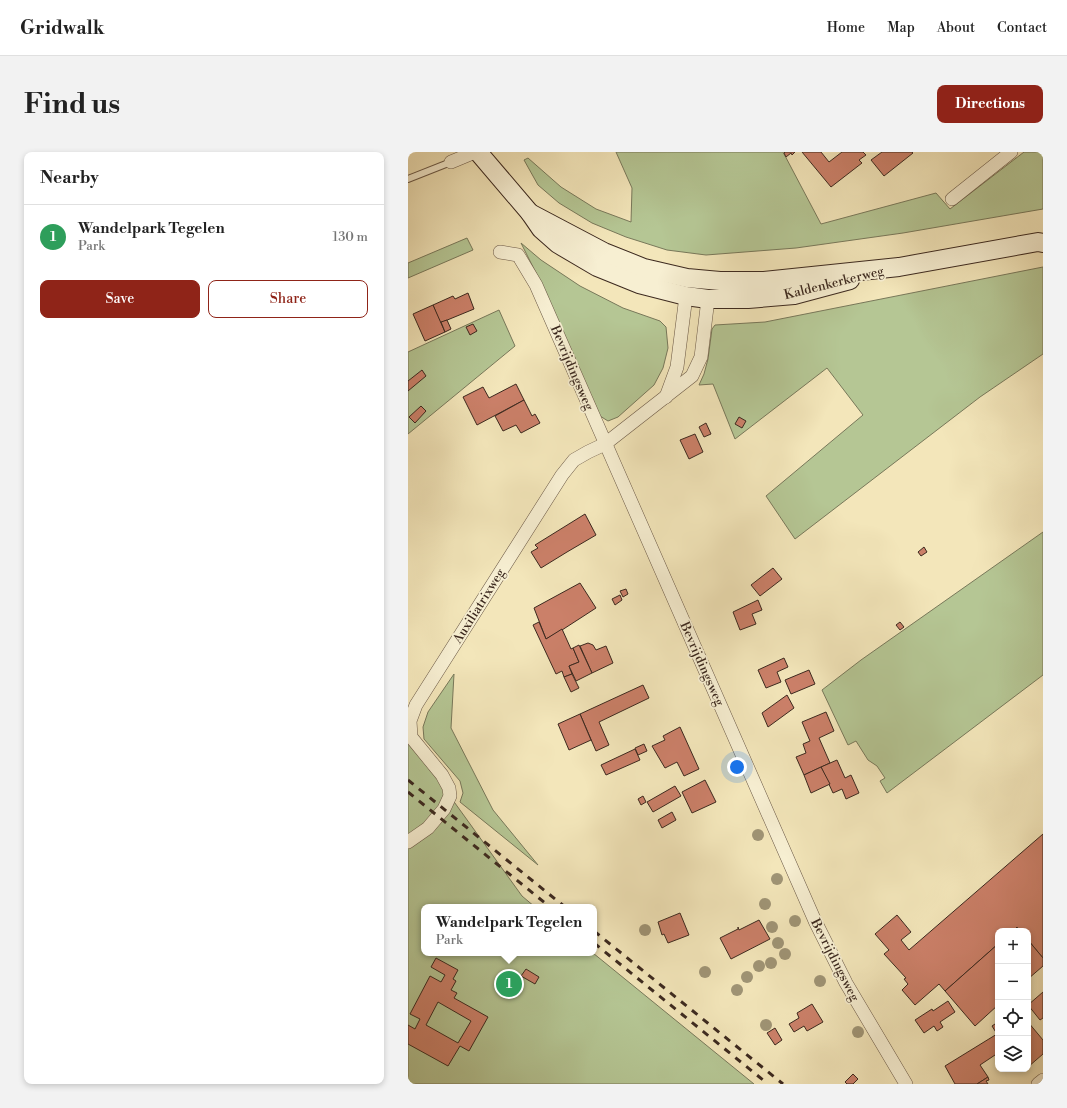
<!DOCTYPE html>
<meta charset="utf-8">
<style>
:root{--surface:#fff;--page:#f2f2f2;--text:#222;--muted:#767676;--line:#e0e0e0;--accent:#8f2418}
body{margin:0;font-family:"Libre Bodoni",serif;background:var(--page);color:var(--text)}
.controls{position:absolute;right:12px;bottom:12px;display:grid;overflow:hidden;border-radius:8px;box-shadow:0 2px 6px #0003}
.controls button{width:36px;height:36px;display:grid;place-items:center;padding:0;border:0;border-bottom:1px solid var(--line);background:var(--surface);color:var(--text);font:20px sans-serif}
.you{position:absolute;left:329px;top:615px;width:14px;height:14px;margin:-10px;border:3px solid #fff;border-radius:50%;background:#1a73e8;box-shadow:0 0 0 6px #1a73e833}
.badge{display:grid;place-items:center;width:26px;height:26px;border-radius:50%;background:var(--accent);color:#fff;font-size:13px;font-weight:700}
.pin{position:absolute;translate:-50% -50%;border:2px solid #fff;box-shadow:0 1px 4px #0006}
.popup{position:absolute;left:13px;top:752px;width:176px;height:52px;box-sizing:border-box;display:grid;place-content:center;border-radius:8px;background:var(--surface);filter:drop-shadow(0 1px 3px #0005);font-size:13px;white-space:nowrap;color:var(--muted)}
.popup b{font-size:15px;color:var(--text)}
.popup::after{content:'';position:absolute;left:50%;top:100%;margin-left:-8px;border:8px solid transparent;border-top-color:var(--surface)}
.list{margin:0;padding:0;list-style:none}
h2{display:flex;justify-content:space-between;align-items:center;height:52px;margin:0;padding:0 16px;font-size:17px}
h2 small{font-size:13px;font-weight:400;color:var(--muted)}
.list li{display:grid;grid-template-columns:26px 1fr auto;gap:12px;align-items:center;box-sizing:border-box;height:64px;padding:0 16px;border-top:1px solid var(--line)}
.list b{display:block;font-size:15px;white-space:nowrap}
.list p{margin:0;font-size:13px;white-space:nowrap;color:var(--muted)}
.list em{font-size:13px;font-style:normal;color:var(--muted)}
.actions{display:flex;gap:8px;padding:12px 16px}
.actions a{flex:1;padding:9px 0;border:1px solid var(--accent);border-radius:8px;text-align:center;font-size:14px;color:var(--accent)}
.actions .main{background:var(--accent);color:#fff}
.icon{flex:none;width:22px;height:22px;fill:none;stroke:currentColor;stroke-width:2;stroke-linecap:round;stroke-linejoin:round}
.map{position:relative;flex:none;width:635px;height:932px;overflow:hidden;border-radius:8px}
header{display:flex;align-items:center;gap:24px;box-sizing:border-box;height:56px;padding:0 20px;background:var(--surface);border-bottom:1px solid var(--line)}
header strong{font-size:19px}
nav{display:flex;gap:22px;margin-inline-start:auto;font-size:14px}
.intro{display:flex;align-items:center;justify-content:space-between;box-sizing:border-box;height:96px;padding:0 24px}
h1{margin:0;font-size:28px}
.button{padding:10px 18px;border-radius:8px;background:var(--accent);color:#fff;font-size:14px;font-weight:700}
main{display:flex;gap:24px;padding:0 24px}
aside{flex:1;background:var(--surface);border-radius:8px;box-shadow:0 2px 6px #0003}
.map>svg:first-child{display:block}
</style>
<header>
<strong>Gridwalk</strong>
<nav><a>Home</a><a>Map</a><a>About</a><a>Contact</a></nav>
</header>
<div class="intro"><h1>Find us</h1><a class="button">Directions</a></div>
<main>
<aside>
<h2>Nearby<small></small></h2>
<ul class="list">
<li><span class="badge" style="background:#2e9e5b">1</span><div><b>Wandelpark Tegelen</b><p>Park</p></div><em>130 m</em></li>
</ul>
<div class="actions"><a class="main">Save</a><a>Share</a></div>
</aside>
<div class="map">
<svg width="635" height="932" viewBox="0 0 635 932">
<rect width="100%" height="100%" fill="#f3e6ba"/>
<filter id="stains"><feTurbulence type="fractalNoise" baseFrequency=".005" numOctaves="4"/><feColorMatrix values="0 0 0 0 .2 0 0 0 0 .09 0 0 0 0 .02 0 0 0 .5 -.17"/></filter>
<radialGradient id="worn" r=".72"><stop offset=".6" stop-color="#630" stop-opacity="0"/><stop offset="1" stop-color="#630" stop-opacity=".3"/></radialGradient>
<g fill="#b5c694" stroke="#78785a">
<polygon points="208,0 375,0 413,72 528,41 542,57 616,0 635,0 635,57 495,81 388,96 298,103 259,98 218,85 184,71 151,51 130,33 116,8 120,6 153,35 188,57 223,70 224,36"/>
<polygon points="59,86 65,98 0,126 0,111"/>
<polygon points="113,91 133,108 172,134 215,156 252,169 258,175 260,196 255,216 246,233 210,265 200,269 192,264 133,131"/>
<polygon points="635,115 635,202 572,245 387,387 358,344 455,263 419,216 327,287 305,232 291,233 296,222 300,207 304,177 307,173 357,170"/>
<polygon points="91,158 107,194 0,282 0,200"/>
<polygon points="635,380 635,523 479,641 472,629 477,626 469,614 460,608 448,589 440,593 414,538 453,508"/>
<polygon points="46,522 43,576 85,658 130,713 52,650 55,641 52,629 16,587 15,575 20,560"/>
<polygon points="0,586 114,744 127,755 16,755 16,801 185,801 346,932 0,932"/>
</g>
<g fill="#cb8069" stroke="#3c291f" fill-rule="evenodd">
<polygon points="377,0 387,0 384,3 383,1 378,5 376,1"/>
<polygon points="394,0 413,0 421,10 434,0 455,0 458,3 451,8 454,11 423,35"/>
<polygon points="474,0 504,0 505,1 476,24 463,8"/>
<polygon points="60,141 66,157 32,171 25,153 45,144 47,147"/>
<polygon points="25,153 37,180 17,189 5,162"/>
<polygon points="39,168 43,177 37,180 33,170"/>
<polygon points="65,172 69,179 62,183 58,175"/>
<polygon points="14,218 18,224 0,239 0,229"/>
<polygon points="108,232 116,248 69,273 55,245 75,235 81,246"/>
<polygon points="116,248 124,264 127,262 132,271 113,281 108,273 95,279 87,264"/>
<polygon points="13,254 18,259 7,271 1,265"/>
<polygon points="331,265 338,269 334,276 327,272"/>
<polygon points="298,271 303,282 296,285 291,275"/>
<polygon points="287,282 295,300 281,307 272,288"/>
<polygon points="177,362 188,383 159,400 133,416 123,400 130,396 127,393"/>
<polygon points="516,395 519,400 513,404 510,400"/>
<polygon points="365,416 374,427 352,444 343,433"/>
<polygon points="172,431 188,456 154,478 138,487 126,456"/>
<polygon points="218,437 220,442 215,445 212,439"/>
<polygon points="212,443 214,448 207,453 204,447"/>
<polygon points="350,448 354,458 344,462 348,472 332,478 325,460"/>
<polygon points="131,470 138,487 154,477 163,497 165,496 171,510 161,514 164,522 156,525 154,519 148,522 125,473"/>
<polygon points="492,470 496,475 492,478 488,473"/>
<polygon points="180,491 185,493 188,498 198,494 205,511 184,521 172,494"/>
<polygon points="171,493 184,521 168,529 161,514 171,510 165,496"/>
<polygon points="376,506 380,515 369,520 373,530 358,536 350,518"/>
<polygon points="401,518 407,532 383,542 377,528"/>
<polygon points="164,522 171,536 163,540 156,525"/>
<polygon points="235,533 241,546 191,570 201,593 188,599 172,562"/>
<polygon points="379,543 386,556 360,575 354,561"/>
<polygon points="418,560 426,579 411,586 422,611 396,623 388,605 398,601 395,592 402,589 394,570"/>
<polygon points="172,562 183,588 161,598 150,572"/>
<polygon points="272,575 291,617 276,624 269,610 257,616 244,594 257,588 255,584"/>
<polygon points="236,592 239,599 230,603 227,596"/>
<polygon points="227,597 232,608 198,623 193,613"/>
<polygon points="429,608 437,626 443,623 451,641 438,647 434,637 425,641 413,615"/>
<polygon points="413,615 422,632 403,641 396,623"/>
<polygon points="297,628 308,650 284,661 274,640"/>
<polygon points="267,634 273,644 245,660 239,650"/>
<polygon points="235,644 238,650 233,653 230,647"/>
<polygon points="264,660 268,668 254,676 250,668"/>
<polygon points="635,682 635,806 620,788 620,779 612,779 609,775 605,779 590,779 590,792 537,839 531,832 507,853 494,838 500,832 496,827 498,826 476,802 481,798 467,782 489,763 503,780 493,788 501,798"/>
<polygon points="272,761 281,783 260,791 256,782 254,783 250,770"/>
<polygon points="351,768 362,787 323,807 312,786 330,777 330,775 331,778"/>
<polygon points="620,788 635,806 635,814 620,827"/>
<polygon points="590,792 590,853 567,874 537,839"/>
<path d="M28,806L50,818L45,827L48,829L43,838L49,841L46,846L80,865L61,899L52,894L40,914L0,892V873L7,877L12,867L2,862L22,824L33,830L37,823L23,815ZM30,850L63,869L50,891L18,873Z"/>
<polygon points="118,817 131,825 127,832 113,824"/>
<polygon points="635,840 635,866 632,868 620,853"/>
<polygon points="540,849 547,860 532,870 535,875 529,879 526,874 516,881 507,868 524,857 525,859"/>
<polygon points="404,852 415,870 399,879 396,874 386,880 381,872 391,866 389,861"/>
<polygon points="590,870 590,901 572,913 580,925 569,932 547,932 537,914 589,882 584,874"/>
<polygon points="620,870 635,888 635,902 620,915"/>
<polygon points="367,876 374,888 367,893 359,881"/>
<polygon points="445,922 450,927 445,932 439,932 437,930"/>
<polygon points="580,925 581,928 578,929 580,932 569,932"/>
</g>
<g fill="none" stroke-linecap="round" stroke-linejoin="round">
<defs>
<polyline id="lane" points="0,27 43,10"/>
<g id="street">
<polyline points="43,10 67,0"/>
<polyline points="544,47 603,0"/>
<polyline points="92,100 110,103 128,133 407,769 438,831 498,932"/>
<polyline points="258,245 269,215 278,144"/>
<polyline points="0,690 20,676 36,657 42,644 41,636 34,623 3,585 2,569 8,553 154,323 166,308 180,300 197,292 284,224 293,205 300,147"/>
<polyline points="630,932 635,928"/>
</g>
<g id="secondary">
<polyline points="70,0 122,61 133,77 150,92 189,115 231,132 278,144 300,147 340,147 386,143 442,128"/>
<polyline points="122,61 196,100 236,116 279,126 312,129 356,129 491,115 630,90 635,91"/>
</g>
</defs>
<use href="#lane" stroke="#6a5846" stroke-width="8"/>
<use href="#street" stroke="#6a5846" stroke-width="14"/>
<use href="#secondary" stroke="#3c291f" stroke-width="20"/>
<use href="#lane" stroke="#f7efd2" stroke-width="6"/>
<use href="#street" stroke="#f7efd2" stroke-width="13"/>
<use href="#secondary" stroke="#f7efd2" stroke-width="18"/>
<g stroke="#3c291f" stroke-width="3" stroke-dasharray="7 7" stroke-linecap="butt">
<polyline points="0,628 157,755"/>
<polyline points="0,640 142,755"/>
<polyline points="186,779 375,932"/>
<polyline points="186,791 360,932"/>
</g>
</g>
<g fill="#9f9475">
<circle cx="350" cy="683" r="6"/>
<circle cx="369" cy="727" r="6"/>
<circle cx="357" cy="752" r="6"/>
<circle cx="387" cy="769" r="6"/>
<circle cx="364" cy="775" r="6"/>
<circle cx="237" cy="778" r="6"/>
<circle cx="370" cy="791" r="6"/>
<circle cx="377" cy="802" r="6"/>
<circle cx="363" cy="811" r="6"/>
<circle cx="351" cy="814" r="6"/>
<circle cx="297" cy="820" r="6"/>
<circle cx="339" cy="825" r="6"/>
<circle cx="412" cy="829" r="6"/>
<circle cx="329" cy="838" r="6"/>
<circle cx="358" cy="873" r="6"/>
<circle cx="450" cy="880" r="6"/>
</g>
<g text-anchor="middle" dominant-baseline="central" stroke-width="3.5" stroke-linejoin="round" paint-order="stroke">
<g font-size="13" fill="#3c291f" stroke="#f7efd2">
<text transform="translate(426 131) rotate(-14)">Kaldenkerkerweg</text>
<text transform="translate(164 216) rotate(67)">Bevrijdingsweg</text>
<text transform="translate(71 454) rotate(-58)">Auxiliatrixweg</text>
<text transform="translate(294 512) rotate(66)">Bevrijdingsweg</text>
<text transform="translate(427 808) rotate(63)">Bevrijdingsweg</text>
</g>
</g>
<rect width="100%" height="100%" filter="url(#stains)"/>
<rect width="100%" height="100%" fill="url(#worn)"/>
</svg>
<div class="controls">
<button>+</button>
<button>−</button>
<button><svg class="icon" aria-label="locate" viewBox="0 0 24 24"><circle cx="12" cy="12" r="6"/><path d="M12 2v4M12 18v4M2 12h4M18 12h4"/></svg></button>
<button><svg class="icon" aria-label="layers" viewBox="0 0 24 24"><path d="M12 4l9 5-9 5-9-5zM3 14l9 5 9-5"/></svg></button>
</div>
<div class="you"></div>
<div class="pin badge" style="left:101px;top:832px;background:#2e9e5b">1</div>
<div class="popup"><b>Wandelpark Tegelen</b>Park</div>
</div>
</main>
